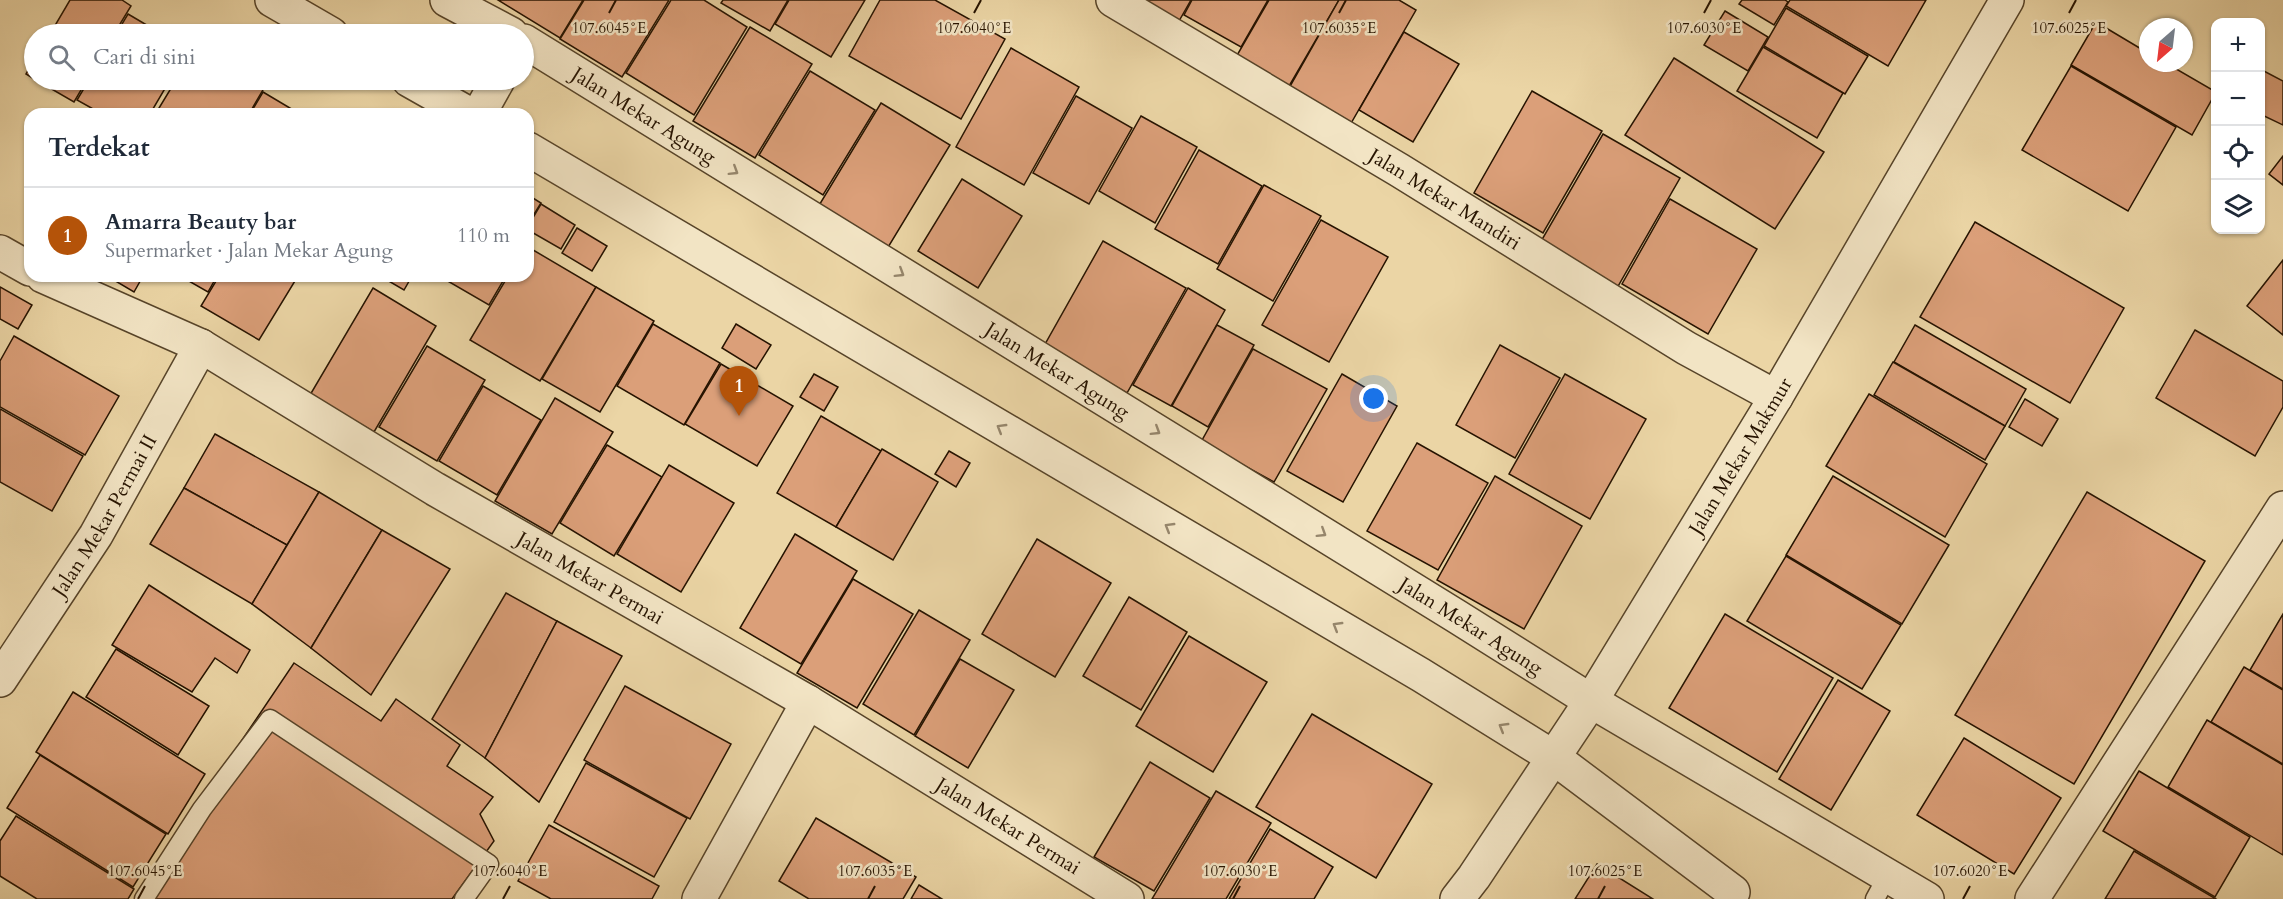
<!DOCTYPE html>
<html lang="id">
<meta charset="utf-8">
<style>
:root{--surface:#fff;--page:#f6f6f7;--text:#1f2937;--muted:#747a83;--line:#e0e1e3;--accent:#b45309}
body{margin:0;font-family:Cardo,serif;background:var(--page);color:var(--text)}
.controls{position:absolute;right:18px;top:18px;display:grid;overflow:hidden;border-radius:12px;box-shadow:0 2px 4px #0004}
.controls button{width:54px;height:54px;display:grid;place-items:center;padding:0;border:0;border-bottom:2px solid var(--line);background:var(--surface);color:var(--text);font:30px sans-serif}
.compass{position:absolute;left:2139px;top:18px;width:54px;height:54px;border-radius:50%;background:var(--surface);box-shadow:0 2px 4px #0004;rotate:208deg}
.you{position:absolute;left:1374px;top:399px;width:21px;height:21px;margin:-15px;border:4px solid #fff;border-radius:50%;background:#1a73e8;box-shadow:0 0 0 9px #1a73e833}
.badge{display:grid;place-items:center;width:39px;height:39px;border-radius:50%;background:var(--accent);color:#fff;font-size:20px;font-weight:700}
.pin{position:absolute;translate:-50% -50px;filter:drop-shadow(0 2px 3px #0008)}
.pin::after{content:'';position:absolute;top:32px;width:21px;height:18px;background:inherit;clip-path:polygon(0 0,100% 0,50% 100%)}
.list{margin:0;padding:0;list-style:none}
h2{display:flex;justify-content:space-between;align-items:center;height:78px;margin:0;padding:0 24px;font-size:26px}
h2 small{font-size:20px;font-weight:400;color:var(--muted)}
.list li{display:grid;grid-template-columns:39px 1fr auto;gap:18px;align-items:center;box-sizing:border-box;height:96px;padding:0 24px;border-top:2px solid var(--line)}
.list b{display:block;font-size:22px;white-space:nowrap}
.list p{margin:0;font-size:20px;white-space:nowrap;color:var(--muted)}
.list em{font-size:20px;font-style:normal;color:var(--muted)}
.icon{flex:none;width:33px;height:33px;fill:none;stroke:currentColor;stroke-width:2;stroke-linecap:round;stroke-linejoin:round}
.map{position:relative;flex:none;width:2283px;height:899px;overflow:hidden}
.search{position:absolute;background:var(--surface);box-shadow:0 2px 4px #0004;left:24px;top:24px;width:510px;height:66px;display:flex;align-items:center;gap:15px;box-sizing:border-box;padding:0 21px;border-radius:33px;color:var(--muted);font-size:22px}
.panel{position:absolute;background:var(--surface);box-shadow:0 2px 4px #0004;left:24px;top:108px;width:510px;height:174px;border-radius:18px}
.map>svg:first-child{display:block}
</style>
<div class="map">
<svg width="2283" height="899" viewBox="0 0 2283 899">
<rect width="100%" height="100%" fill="#ebd5a5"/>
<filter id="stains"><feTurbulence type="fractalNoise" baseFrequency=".00333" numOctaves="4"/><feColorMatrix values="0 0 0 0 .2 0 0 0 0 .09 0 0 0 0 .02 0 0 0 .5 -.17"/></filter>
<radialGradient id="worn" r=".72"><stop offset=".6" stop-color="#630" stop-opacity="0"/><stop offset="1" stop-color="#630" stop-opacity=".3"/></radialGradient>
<g fill="#db9f79" stroke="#261300" stroke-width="1.5">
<polygon points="70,0 122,0 131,6 114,34 50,34"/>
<polygon points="498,0 583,0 560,38"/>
<polygon points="584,0 669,0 622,77 560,39"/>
<polygon points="671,0 704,0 747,27 694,115 626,73"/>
<polygon points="723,0 788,0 770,31 721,3"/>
<polygon points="789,0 865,0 831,57 775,24"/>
<polygon points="880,0 935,0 1005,39 961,119 849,56"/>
<polygon points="1143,0 1191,0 1179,21"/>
<polygon points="1192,0 1268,0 1241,47 1184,15"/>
<polygon points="1269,0 1339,0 1288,88 1236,57"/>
<polygon points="1339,0 1399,0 1416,10 1350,125 1288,90"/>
<polygon points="1742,0 1785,0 1788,2 1774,25 1739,4"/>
<polygon points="1790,0 1926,0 1888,66 1786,6"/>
<polygon points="1786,8 1868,56 1845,94 1764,46"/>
<polygon points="1725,11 1768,37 1748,71 1704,45"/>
<polygon points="128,14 162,34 116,34"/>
<polygon points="2096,22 2148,53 2148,63 2166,63 2216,92 2192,135 2071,65"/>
<polygon points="750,27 812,64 755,158 693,121"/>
<polygon points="1404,32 1459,64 1413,142 1359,110"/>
<polygon points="1763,47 1843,93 1817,138 1737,91"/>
<polygon points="1011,48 1079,87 1024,185 956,147"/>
<polygon points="1674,58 1824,152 1775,229 1625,135"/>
<polygon points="34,60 34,79 26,74"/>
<polygon points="2071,66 2176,127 2128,211 2022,150"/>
<polygon points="2260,69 2283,81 2283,125 2260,114"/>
<polygon points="810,71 875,110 823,195 759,155"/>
<polygon points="36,80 87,80 74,102"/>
<polygon points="89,80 170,80 150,114 102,114 77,100"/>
<polygon points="176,80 250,80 264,88 249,114 158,114 156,113"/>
<polygon points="1532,91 1602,131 1543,233 1474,193"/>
<polygon points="263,92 300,114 250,114"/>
<polygon points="1076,96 1132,128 1089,204 1033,173"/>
<polygon points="881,103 950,145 887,249 818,207"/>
<polygon points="1141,116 1197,147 1155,223 1099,191"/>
<polygon points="1603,134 1680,178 1617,288 1540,243"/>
<polygon points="1199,150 1262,186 1218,264 1155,229"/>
<polygon points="2283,156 2283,185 2269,174"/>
<polygon points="962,179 1022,216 978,288 918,251"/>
<polygon points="1264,185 1321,216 1273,301 1217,269"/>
<polygon points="528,195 541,203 528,224"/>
<polygon points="1670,199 1757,249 1708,334 1622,284"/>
<polygon points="541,204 575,225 561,249 528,230 528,226"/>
<polygon points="1321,220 1388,257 1329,362 1262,325"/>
<polygon points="1975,222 2124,308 2070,403 1920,317"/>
<polygon points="577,228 607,246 592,271 562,253"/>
<polygon points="1103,241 1186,288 1127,393 1044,346"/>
<polygon points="528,247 596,287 540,381 470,340 508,276 528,276"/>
<polygon points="2283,260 2283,335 2247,306"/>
<polygon points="107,276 143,276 134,292"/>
<polygon points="180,276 217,276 208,292"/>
<polygon points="219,276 298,276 259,340 201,306"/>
<polygon points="380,276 412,276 404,290"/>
<polygon points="439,276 506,276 489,305"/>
<polygon points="0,287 32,305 18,329 0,319"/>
<polygon points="596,287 654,321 600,412 542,379"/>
<polygon points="373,288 436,326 374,432 310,395"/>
<polygon points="1188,288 1225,310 1171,406 1133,385"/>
<polygon points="653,324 720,363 684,425 617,386"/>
<polygon points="736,324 771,345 756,369 722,348"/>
<polygon points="1217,325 1254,345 1208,427 1172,406"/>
<polygon points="1915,325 2026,389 2005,426 1894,362"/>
<polygon points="2195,330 2283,381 2283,407 2255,456 2156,398"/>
<polygon points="14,336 119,396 85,455 0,407 0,361"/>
<polygon points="1500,345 1560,378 1515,458 1456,425"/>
<polygon points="427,346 485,380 437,461 379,427"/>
<polygon points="1253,349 1327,389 1274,482 1201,442"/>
<polygon points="1893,362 2005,426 1985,460 1874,395"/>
<polygon points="721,364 793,406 757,466 685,424"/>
<polygon points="814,374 838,387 824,411 800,397"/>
<polygon points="1342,374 1397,406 1343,502 1287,471"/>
<polygon points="1565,374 1646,419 1590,519 1509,474"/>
<polygon points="483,386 541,420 497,495 439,461"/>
<polygon points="1869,394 1987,464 1945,537 1826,466"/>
<polygon points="555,398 613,432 552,534 495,501"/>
<polygon points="2025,399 2058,419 2042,446 2009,427"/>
<polygon points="0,409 83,456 52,511 0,482"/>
<polygon points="821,416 881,451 836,527 777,493"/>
<polygon points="215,434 319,492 287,545 184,488"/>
<polygon points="1417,443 1488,483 1438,570 1367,531"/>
<polygon points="607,445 662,477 614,556 560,523"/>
<polygon points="882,449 938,482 893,560 836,527"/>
<polygon points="949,451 970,463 956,487 935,474"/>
<polygon points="669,465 734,503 681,592 617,554"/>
<polygon points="1495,476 1582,526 1524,629 1437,580"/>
<polygon points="1833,476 1949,545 1902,624 1786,555"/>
<polygon points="184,488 287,545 252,604 150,544"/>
<polygon points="319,492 382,530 311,648 252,604"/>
<polygon points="2087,492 2205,561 2074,784 1955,715"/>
<polygon points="382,530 450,569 371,695 311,648"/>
<polygon points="795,534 857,571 801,664 740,628"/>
<polygon points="1037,539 1111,583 1055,677 982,634"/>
<polygon points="1786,556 1901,625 1862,689 1747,621"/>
<polygon points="853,579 913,614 857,708 797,673"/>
<polygon points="149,585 250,650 237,673 215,658 192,692 112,645"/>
<polygon points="506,593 557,621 485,758 432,719"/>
<polygon points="1129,597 1187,632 1141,710 1083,676"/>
<polygon points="919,610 970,640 914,735 863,704"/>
<polygon points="1725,614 1833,678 1777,772 1669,708"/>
<polygon points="2283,614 2283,689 2250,670"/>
<polygon points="557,621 622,656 539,802 485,758"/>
<polygon points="1189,636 1267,682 1213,772 1136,726"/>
<polygon points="116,649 209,706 178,755 86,697"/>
<polygon points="960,659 1014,690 968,768 915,736"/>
<polygon points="294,663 381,721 396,699 460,745 447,766 493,797 480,814 494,841 452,899 135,899"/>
<polygon points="2244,667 2283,690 2283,764 2211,722"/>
<polygon points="1838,680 1890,711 1831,810 1779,779"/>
<polygon points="625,686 731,744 690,819 584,760"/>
<polygon points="73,692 205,774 168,834 36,752"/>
<polygon points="1312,714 1432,784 1376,878 1256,807"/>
<polygon points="2207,720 2283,765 2283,855 2168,787"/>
<polygon points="1964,738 2061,798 2014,874 1917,815"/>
<polygon points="40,755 166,834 133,887 7,808"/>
<polygon points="1150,762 1210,798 1154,891 1094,857"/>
<polygon points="586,763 687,818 654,877 554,822"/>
<polygon points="2139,771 2250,837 2215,897 2103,831"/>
<polygon points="1216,791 1271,823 1226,899 1152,899"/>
<polygon points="16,816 134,889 128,899 37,899 0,876 0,841"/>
<polygon points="816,818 916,877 903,899 809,899 779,881"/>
<polygon points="549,825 659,886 652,899 551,899 518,881"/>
<polygon points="1270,829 1333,867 1314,899 1229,899"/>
<polygon points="2134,851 2216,899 2105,899"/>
<polygon points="1597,864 1653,899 1575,899"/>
<polygon points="919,885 942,899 911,899"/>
</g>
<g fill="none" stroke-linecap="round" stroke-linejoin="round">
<defs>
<g id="service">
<polyline points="144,899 202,809 270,719 489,864 464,899"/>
<polyline points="1875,899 1888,875"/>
</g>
<g id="minor">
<polyline points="272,0 331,34"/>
<polyline points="447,0 511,34"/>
<path id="s1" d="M1113,0L1399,170L1686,348L1776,397"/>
<path id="s2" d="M524,41L1456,616L1591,701L1927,899"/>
<polyline points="409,80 469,114"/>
<polyline points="479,114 498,80"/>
<polyline points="528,149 1421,675 1553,757 1733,892"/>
<polyline points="0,252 30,269"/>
<path id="s3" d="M43,276L201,346L435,489L808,702L1127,899"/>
<path id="s4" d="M0,680L96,535L201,346"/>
<polyline points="699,899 808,702"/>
<path id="s5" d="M1457,899L1474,877L1591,701L1776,397L2007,0"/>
<polyline points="2032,899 2283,508"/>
</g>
</defs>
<use href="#service" stroke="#574429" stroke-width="21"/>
<use href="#minor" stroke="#574429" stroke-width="36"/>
<use href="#service" stroke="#f2e4c4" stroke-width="18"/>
<use href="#minor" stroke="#f2e4c4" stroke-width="33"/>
</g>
<defs><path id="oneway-chevron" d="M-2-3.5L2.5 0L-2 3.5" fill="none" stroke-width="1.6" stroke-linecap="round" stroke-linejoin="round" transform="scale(1.5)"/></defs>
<g stroke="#96866c">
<use href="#oneway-chevron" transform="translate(734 171) rotate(32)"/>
<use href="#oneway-chevron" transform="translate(900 273) rotate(32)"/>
<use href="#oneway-chevron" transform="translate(1001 428) rotate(-149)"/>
<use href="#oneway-chevron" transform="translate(1156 431) rotate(32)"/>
<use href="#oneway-chevron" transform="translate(1169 527) rotate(-149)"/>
<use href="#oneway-chevron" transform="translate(1322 533) rotate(32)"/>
<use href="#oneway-chevron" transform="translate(1337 626) rotate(-149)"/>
<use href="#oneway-chevron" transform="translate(1503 727) rotate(-149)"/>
</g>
<path fill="none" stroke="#261300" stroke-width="2" d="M609,13L616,0M974,13L981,0M1339,13L1346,0M1704,13L1711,0M2069,13L2076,0M138,899L145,886M503,899L510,886M868,899L875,886M1233,899L1240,886M1598,899L1605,886M1963,899L1970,886"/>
<g text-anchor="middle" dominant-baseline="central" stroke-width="5" stroke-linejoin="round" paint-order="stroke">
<g font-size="20" fill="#261300" stroke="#f2e4c4">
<text stroke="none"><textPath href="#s2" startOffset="141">Jalan Mekar Agung</textPath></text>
<text stroke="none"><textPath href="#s1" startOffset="387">Jalan Mekar Mandiri</textPath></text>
<text stroke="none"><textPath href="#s2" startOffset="627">Jalan Mekar Agung</textPath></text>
<text stroke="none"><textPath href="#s5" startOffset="526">Jalan Mekar Makmur</textPath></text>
<text stroke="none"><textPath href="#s4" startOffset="195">Jalan Mekar Permai II</textPath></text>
<text stroke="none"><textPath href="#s3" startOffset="626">Jalan Mekar Permai</textPath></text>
<text stroke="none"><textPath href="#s2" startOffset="1113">Jalan Mekar Agung</textPath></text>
<text stroke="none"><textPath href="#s3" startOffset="1112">Jalan Mekar Permai</textPath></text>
</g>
</g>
<g font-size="15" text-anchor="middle" fill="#261300" stroke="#f2e4c4" stroke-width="5" stroke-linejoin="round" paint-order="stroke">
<text x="609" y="33">107.6045°E</text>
<text x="974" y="33">107.6040°E</text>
<text x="1339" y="33">107.6035°E</text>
<text x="1704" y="33">107.6030°E</text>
<text x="2069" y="33">107.6025°E</text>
<text x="145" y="876">107.6045°E</text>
<text x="510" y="876">107.6040°E</text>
<text x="875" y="876">107.6035°E</text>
<text x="1240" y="876">107.6030°E</text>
<text x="1605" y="876">107.6025°E</text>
<text x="1970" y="876">107.6020°E</text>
</g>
<rect width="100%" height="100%" filter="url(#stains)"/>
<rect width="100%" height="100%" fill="url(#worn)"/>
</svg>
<div class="controls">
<button>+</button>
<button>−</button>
<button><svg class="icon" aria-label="locate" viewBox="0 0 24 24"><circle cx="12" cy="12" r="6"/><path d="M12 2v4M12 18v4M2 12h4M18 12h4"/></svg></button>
<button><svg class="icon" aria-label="layers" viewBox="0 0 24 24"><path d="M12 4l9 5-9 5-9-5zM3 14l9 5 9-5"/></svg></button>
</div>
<svg class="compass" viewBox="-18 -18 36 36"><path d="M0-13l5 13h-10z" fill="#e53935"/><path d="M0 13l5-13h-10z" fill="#747a83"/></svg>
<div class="you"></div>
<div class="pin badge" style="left:739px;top:416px">1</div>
<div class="search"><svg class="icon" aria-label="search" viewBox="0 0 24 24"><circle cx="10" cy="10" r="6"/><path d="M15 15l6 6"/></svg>Cari di sini</div>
<section class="panel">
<h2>Terdekat<small></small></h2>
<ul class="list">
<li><span class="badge">1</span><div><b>Amarra Beauty bar</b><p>Supermarket · Jalan Mekar Agung</p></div><em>110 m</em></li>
</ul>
</section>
</div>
